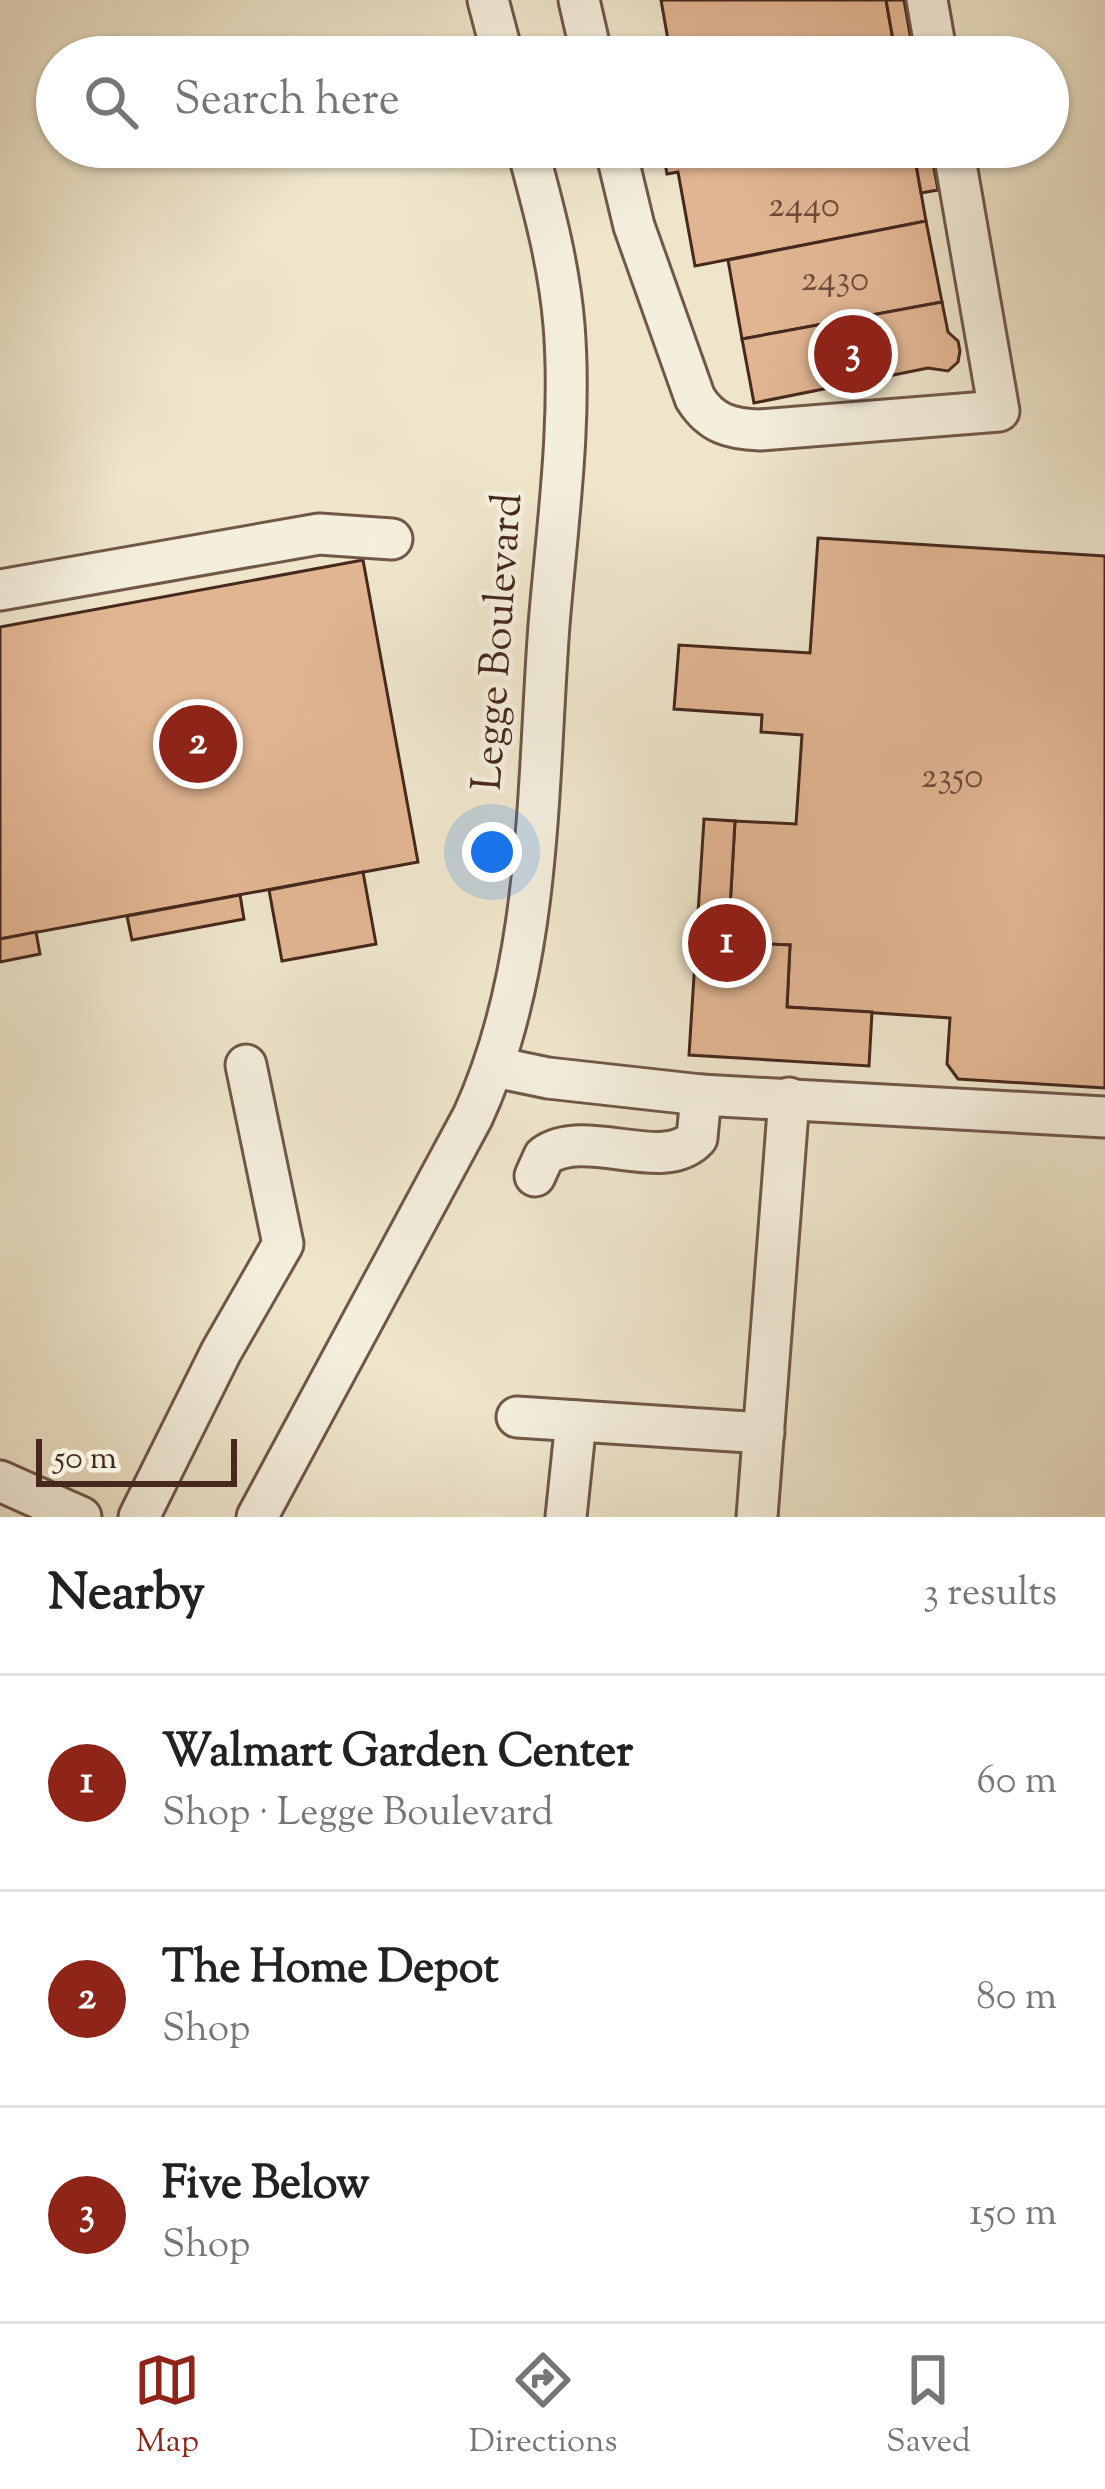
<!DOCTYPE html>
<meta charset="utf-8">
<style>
:root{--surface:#fff;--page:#f2f2f2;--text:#222;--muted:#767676;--line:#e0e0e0;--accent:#8f2418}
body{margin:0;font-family:"Sorts Mill Goudy",serif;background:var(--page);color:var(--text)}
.scale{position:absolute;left:36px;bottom:30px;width:201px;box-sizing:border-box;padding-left:12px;border:6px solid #46281c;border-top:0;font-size:33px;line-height:42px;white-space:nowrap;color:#46281c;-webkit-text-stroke:9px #f4eedd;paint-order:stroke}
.you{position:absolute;left:492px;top:852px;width:42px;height:42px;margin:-30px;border:9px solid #fff;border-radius:50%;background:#1a73e8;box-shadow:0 0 0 18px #1a73e833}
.badge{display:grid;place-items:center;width:78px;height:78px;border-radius:50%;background:var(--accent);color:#fff;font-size:39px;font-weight:700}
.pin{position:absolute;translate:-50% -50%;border:6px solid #fff;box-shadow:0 3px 12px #0006}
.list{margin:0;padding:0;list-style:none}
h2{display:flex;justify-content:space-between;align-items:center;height:156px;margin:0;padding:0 48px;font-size:51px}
h2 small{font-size:39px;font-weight:400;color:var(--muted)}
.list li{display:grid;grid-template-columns:78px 1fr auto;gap:36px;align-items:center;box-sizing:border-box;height:216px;padding:0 48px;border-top:3px solid var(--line)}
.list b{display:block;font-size:45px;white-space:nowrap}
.list p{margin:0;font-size:39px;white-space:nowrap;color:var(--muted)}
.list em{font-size:39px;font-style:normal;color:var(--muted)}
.icon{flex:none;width:66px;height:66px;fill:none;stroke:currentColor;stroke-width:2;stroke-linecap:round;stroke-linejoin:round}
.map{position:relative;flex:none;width:1105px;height:1517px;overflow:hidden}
.search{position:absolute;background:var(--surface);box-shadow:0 3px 9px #0004;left:36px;right:36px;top:36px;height:132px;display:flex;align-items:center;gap:30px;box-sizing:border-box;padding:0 42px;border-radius:66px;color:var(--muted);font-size:45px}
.sheet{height:804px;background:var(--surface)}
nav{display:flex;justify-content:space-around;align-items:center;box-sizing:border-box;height:168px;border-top:3px solid var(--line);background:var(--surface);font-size:33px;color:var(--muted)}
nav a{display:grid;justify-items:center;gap:6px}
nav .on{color:var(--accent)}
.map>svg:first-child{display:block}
</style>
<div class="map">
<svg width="1105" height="1517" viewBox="0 0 1105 1517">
<rect width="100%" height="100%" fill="#eee5cb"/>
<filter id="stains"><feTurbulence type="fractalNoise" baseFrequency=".00167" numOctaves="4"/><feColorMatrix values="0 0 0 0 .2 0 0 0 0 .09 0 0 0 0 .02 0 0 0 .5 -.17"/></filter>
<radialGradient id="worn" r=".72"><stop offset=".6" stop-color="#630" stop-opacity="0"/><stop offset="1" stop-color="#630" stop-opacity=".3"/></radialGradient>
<g fill="#e2b592" stroke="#46281c" stroke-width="3">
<polygon points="661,0 886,0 896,57 671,57"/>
<polygon points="886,0 904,0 914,57 896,57"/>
<polygon points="688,147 913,147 926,221 695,266 678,172 667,174 663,152"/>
<polygon points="913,147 930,147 938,190 921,193"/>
<polygon points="926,221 942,302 742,339 728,260"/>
<polygon points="942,302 948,332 958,341 960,351 958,362 948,371 928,368 754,403 742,339"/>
<polygon points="818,538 1105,556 1105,1088 958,1079 947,1064 950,1018 787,1007 790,945 728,942 735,821 796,824 802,735 761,732 762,715 674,709 679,645 810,653"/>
<polygon points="363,560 418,862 0,939 0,627"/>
<polygon points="704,819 735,821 728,942 790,945 787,1007 872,1012 869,1066 689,1055"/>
<polygon points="363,872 376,944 282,961 269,890"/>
<polygon points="240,895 244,919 132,940 127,916"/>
<polygon points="36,932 40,954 0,962 0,939"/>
</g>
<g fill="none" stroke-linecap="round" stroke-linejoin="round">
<defs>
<g id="minor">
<polyline points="488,0 503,57"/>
<polyline points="579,0 592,57"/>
<polyline points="927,0 937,57"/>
<path d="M615,147L634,226L695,398C711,424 731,429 760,430L999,411L953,147"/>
<polyline points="0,590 319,534 392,539"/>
<polyline points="495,1067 548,1078 701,1095 1105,1117"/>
<path d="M535,1176L544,1156C586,1126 663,1175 697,1138L701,1095"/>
<polyline points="517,1417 764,1433"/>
<polyline points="0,1481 81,1517"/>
<polyline points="139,1517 221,1352 283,1244 246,1065"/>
<path d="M257,1517L473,1116C542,965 537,788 549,625C557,526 572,424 564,325C559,264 543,206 527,147"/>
<polyline points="566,1517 576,1421"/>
<polyline points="757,1517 789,1098"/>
</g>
</defs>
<use href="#minor" stroke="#705748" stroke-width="45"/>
<use href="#minor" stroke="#f4eedd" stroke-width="39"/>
</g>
<g text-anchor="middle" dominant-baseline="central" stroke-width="9" stroke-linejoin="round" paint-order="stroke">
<g font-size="36" fill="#6d4b3a">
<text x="804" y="207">2440</text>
<text x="835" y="281">2430</text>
<text x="952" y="778">2350</text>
</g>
<g font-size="42" fill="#46281c" stroke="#f4eedd">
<text transform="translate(500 642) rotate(-86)">Legge Boulevard</text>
</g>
</g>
<rect width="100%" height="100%" filter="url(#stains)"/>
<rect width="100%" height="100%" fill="url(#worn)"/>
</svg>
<div class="scale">50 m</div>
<div class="you"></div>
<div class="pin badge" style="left:727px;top:943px">1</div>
<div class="pin badge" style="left:198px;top:744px">2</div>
<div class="pin badge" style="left:853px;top:354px">3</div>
<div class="search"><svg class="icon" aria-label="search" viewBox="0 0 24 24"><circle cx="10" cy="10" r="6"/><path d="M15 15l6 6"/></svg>Search here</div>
</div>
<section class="sheet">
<h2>Nearby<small>3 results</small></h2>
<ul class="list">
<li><span class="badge">1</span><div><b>Walmart Garden Center</b><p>Shop · Legge Boulevard</p></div><em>60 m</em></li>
<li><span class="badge">2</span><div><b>The Home Depot</b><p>Shop</p></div><em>80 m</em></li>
<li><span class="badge">3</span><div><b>Five Below</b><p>Shop</p></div><em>150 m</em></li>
</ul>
</section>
<nav>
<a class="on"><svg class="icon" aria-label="map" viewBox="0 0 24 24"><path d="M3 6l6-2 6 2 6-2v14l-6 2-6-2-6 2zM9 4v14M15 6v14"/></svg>Map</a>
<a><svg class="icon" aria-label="directions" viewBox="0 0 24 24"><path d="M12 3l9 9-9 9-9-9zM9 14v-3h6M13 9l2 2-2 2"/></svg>Directions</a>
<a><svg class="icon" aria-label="saved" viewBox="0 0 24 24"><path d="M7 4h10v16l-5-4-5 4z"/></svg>Saved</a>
</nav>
